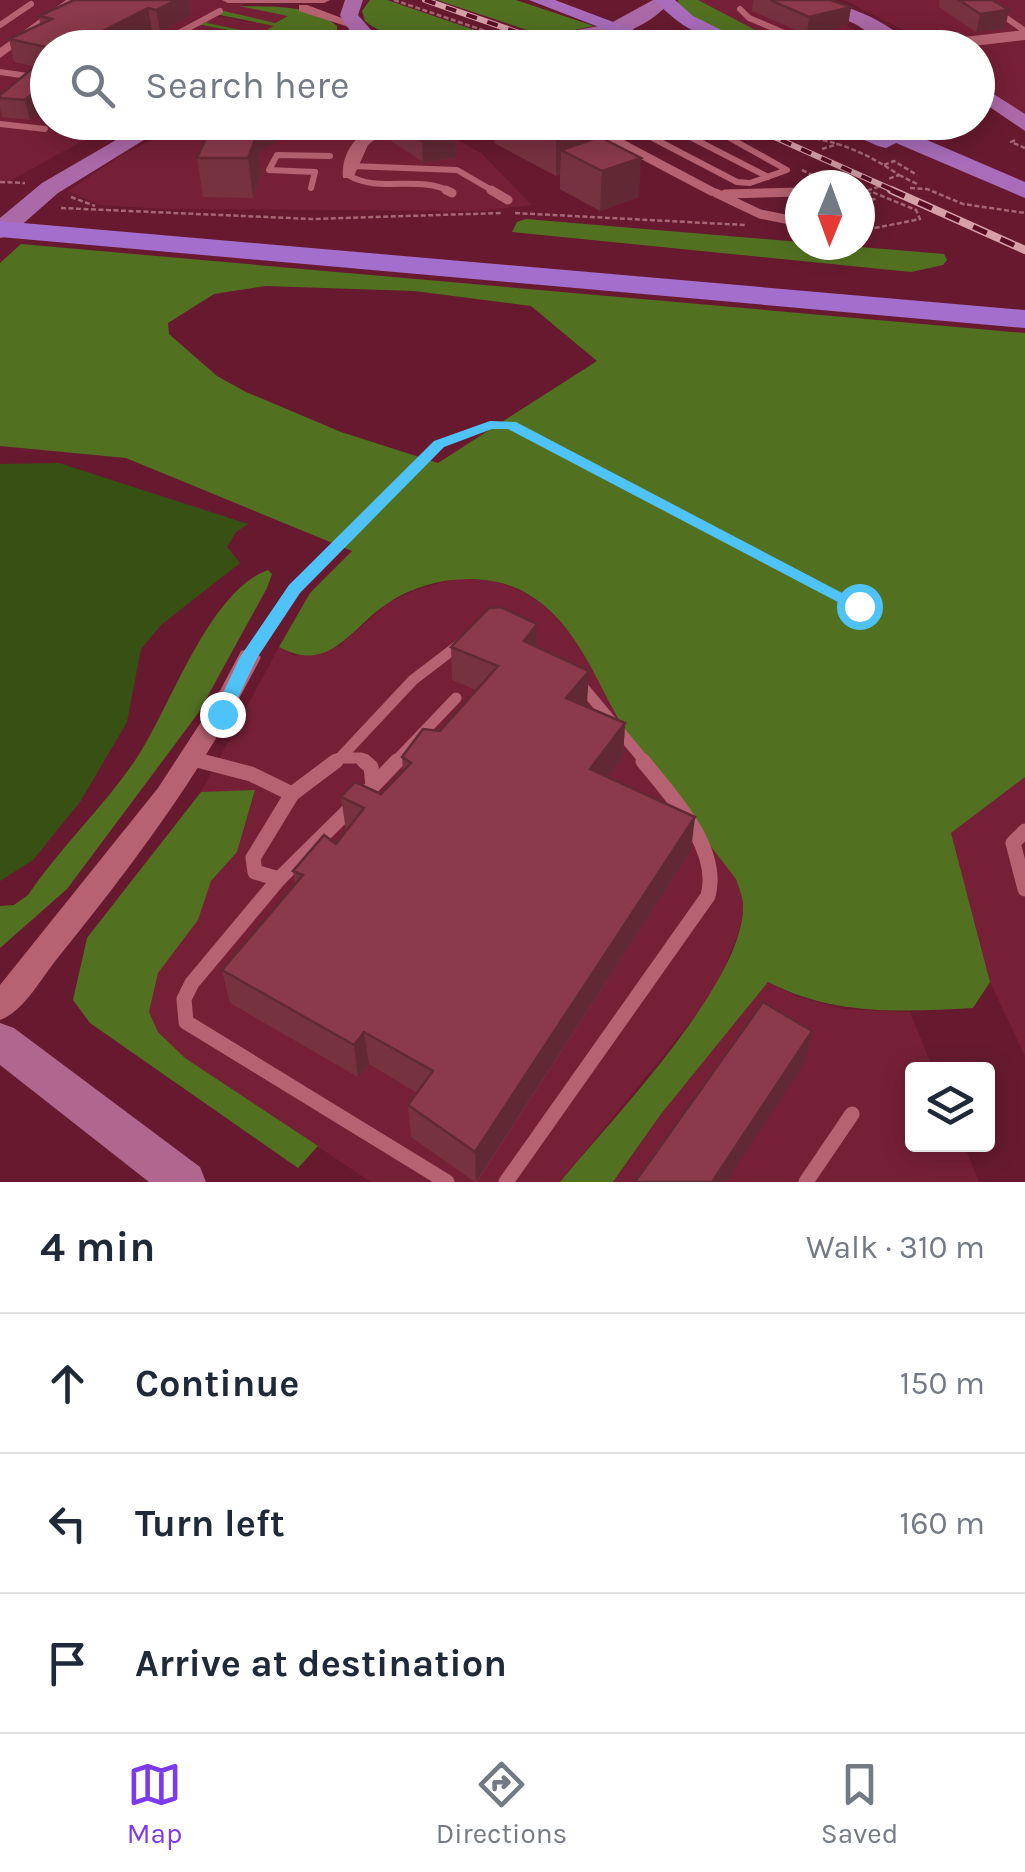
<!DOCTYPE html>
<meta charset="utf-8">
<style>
:root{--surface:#fff;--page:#f2f2f3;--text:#1f2937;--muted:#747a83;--line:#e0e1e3;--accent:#7c3aed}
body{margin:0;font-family:Karla,sans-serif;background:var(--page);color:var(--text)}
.controls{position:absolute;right:30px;bottom:30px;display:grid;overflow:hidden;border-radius:10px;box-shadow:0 5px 25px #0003}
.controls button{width:90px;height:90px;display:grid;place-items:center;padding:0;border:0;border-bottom:2px solid var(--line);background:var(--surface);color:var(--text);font:50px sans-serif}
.compass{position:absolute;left:785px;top:170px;width:90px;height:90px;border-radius:50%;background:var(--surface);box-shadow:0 5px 25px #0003;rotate:181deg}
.stop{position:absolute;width:30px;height:30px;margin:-22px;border:8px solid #4fc3f7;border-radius:50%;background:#fff}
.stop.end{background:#4fc3f7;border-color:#fff;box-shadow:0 2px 10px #0008}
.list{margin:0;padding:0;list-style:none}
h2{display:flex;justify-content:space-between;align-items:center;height:130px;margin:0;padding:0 40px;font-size:42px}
h2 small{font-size:32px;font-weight:400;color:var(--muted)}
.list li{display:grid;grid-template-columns:65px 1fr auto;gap:30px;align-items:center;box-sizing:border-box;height:140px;padding:0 40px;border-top:2px solid var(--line)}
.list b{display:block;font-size:38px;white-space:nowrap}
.list em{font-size:32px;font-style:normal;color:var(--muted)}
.icon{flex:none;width:55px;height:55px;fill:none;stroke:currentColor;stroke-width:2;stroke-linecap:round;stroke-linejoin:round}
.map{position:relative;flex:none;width:1025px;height:1182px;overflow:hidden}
.search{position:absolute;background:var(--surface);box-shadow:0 5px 25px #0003;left:30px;right:30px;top:30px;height:110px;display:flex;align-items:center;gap:25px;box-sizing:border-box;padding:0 35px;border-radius:55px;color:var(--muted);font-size:38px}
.sheet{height:550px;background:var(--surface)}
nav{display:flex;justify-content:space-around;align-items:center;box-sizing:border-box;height:140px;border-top:2px solid var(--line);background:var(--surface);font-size:28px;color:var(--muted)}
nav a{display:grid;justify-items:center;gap:5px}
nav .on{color:var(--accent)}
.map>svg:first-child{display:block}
</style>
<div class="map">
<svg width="1025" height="1182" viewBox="0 0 1025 1182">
<rect width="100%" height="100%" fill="#671a2f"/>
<g fill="#762037">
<polygon points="0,0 250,0 241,6 290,15 275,23 223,14 225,11 214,16 275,26 260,34 205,23 197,27 202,25 265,37 249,46 186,33 189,32 178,37 183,35 247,47 188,47 167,43 158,47 48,48 48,122 115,123 4,184 0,183"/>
<polygon points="698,0 772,0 817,11 888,47 788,47"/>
<polygon points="844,0 1025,0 1025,117 978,80 978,48 937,47"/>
<polygon points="425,122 481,153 532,205 479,211 165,209 100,205 68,191 122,155 185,123"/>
<polygon points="459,578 495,581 524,592 546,607 574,636 630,738 736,879 744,905 740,929 718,983 697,1014 560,1182 371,1182 185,1058 158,1032 149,1012 158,973 198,920 211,881 237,852 255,791 201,792 279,647 295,656 339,646 388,603 415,590"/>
<polygon points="1025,777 1025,1056 990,982 951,833"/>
<polygon points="768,982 798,997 844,1009 910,1012 933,1069 912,1070 912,1144 964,1145 979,1182 614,1182 661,1114"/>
</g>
<polygon fill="#375013" points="59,463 248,524 236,532 227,547 240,563 161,625 141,649 127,722 80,802 33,860 0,881 0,464"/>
<g fill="#517121" fill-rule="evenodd">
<path d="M370,0H387L510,42C464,45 403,51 365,21L362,11Z"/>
<polygon points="437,0 516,0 594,26 545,36"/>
<polygon points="678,0 698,0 788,47 760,47 679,12"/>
<path d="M239,6C270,7 313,4 337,26V34L322,47H247L175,37L190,31L188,34L249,46L263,37L202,25L194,27L209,21L207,23L260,34L274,26L220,15L212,17L224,11L275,23L288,16Z"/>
<polygon points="526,219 944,254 947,260 943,265 911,272 512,232 517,222"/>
<path d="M21,244L1025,333V777L951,833L990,982L973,1008C901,1012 834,1016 768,982L661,1114L613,1182H560C610,1121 741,986 743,909C744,899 739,889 736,879C701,833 663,788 631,739C597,689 581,624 526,593C485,570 427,577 388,603C351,627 330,675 279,647L310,593L352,551L126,458L0,446V263ZM266,286L414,291L531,306L597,361L438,463L341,432L246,392L217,376L169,334L168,323L214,294Z"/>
<path d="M268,570L272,574L267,588L199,712L67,889L0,948V906L14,905L28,895C61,846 106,805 138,756C171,706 209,591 268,570Z"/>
<polygon points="255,790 237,852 211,881 198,920 158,973 149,1012 158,1032 185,1058 318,1146 298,1168 90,1023 73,1000 87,938 201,792"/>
</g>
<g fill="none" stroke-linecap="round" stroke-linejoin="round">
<g stroke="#a66674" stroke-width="2.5" stroke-dasharray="5 2.5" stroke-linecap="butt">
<polyline points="394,0 503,37"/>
<path d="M793,136C833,138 867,153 899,175L888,179"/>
<polyline points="1015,140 1011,142 1025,148"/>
<polyline points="822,149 838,144"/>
<polyline points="884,165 894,161 917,175"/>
<polyline points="802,170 833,185"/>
<polyline points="899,175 917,184"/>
<polyline points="0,182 25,183"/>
<polyline points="910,188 927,189 963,204 1025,213"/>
<polyline points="860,193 881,186"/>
<polyline points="71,197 95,206"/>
<polyline points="860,199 872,192 916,210 920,219 860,231"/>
<polyline points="863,200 877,199"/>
<polyline points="61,208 312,219 501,213"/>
<polyline points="515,213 745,225"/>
<path d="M448,441C492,424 497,418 541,441"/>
</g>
<g stroke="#a66674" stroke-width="4" stroke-dasharray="8 5" stroke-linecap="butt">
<polyline points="536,438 859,606"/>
<polyline points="260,641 295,589 439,444 455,438"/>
</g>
<g stroke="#b76272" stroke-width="6">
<polyline points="981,0 1025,31"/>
<polyline points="740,9 749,18 815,46"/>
<polyline points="0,25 31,4"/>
<polyline points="151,48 220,11"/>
<polyline points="0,72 48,79"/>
<polyline points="622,122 737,182 750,183 787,170 701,122"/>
<polyline points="661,122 768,177"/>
<polyline points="0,124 45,129"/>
<polyline points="351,166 457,170 495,192"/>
<path d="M348,175C379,194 418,174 451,192"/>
<polyline points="311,188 315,172 269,170 277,155 330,156"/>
<polyline points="792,192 800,192"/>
</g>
<g stroke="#b76272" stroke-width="9">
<polyline points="446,190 452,193"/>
<polyline points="491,190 508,200"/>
<polyline points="716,193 760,214 800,222"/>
<polyline points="725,194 800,192"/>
</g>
<g stroke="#b76272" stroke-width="11">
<polyline points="578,681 646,763"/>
<polyline points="190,758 211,763"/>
<polyline points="340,758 413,680 464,641"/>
<polyline points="333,763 340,758 361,758 367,763"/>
<polyline points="394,763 456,698"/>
</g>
<g stroke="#b76272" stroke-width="15">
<polyline points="201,761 251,774 292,794"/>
<polyline points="373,786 397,761"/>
<polyline points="292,794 253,858 255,872 279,879 373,786 371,767 364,761"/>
<polyline points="292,794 336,761"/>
<polyline points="1025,831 1013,843 1025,889"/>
<polyline points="279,879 192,983 184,999 186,1022 447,1182"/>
<path d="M506,1182L708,896C721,848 671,796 643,761"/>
<polyline points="806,1182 852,1114"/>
</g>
<g fill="#b76272" fill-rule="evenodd">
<polygon points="66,0 79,0 0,58 0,48"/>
<polygon points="222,0 330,0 324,3 228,3"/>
<polygon points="299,5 307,5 358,24 352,28 299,11"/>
<path d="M397,122L368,145L353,178H343C340,147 366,122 397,122Z"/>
<polygon points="571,122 590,122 724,193 711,196"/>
<path d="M249,649L261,657C206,767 134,864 56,960C41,979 23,1012 0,1020V985L158,788L214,702L241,651Z"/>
</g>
<polygon fill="#b76272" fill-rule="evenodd" points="1025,30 1025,40 956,48 913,47 921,42"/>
<polygon fill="#b1668d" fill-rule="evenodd" points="0,1023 14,1028 200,1167 206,1182 149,1182 0,1065"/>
<g fill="#ac69a8" fill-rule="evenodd">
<path d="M345,0H363L358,15L371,30L414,48C383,48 355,47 340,15Z"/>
<path d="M653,0H672C634,46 559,48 505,48L514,42L609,24Z"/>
<path d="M803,0C842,0 887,20 915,48H892L857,25Z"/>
<polygon points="978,84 1025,114 1025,131 978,99"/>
<polygon points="147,122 173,122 58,193 9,236 0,238 0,218 42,183"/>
</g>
<g fill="#a86cba" fill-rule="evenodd">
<polygon points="529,0 555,0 682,48 653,48"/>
<path d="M655,0H675L693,16L758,48C719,48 681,30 655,0Z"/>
<polygon points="544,37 599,42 608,48 537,47 534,43"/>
<polygon points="823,122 885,122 1025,182 1025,198 896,143 886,148 878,146"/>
</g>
<polygon fill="#a46ecc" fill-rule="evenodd" points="0,221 1025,310 1025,328 0,237"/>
<defs>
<g id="rail-far1">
<polyline points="425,0 562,48"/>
<polyline points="741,122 897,192"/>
</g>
<polyline id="rail" points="891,190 1025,250"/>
</defs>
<use href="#rail-far1" stroke="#d7a0a9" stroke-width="6"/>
<use href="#rail" stroke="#d7a0a9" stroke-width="8"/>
<use href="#rail-far1" stroke="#5b0d25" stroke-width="4" stroke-dasharray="11" stroke-linecap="butt"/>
<use href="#rail" stroke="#5b0d25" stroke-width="5" stroke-dasharray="15" stroke-linecap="butt"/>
</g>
<g fill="#773240">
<polygon points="189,0 191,15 160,32 152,31 119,48 48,48 48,69 14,62 9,39 40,24 39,16"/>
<polygon points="753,0 830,0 851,7 848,25 807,35 752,11"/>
<polygon points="940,0 992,0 1005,29 976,32 939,7"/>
<polygon points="48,69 48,104 30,120 2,117 0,108 0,95"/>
<polygon points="384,122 420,123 455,137 456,158 423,162 385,137"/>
<polygon points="494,122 571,122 583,129 582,143 639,197 600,211 560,189 560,174 556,176 494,143"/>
<polygon points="259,152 261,174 253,198 203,197 197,158"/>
<polygon points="536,646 587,704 586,706 625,723 623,757 607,777 691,851 477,1182 475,1182 411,1137 408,1105 417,1093 369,1064 358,1077 230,1003 222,970 295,884 293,871 336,844 346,831 341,797 381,794 403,771 402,757 440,731 476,690 452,680 451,647"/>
</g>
<g fill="#612934">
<polygon points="176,0 189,0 191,15 160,32 156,10"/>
<polygon points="851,7 848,25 807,35 809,17"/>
<polygon points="148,8 152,31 119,48 69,48"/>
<polygon points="1009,10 1005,29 976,32 980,14"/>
<polygon points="48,81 48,104 30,120 25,100"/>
<polygon points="238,122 309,122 259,152 261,174 253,198 248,158 216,135"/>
<polygon points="583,129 582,161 561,150 560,174 556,176 556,137"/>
<polygon points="455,137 456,158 423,162 422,141"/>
<polygon points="641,158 639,197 600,211 602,171"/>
<polygon points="537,624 536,657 524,641"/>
<polygon points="589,671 587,704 565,731 566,698"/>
<polygon points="625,723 623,757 588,803 590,769"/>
<polygon points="695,817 691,851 476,1182 475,1152"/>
<polygon points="812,1031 804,1064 726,1182 712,1182"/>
<polygon points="364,1032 369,1064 358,1077 354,1045"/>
</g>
<g fill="#8a3a4b" stroke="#612934" stroke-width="2.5">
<polygon points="74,0 176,0 156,10 148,8 69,48 51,48 9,39 52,19 39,16"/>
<polygon points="770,0 830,0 851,7 809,17"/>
<polygon points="959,0 992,0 1009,10 980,14"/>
<polygon points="33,68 48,69 48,81 25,100 0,98 0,95"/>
<polygon points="213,122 238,122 216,135 226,135 228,139 257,135 248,158 197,158"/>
<polygon points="392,122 432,122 455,137 422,141"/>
<polygon points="528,122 571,122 583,129 556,137"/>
<polygon points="600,137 641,158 602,171 561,150"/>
<polygon points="501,607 537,624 524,641 589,671 566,698 625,723 590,769 695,817 475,1152 408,1105 433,1071 364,1032 354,1045 222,970 303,875 293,871 324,835 336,844 364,808 341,797 355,782 381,794 411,763 402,757 423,729 440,731 498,666 451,647 489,608"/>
<polygon points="763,1002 812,1031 712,1182 635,1182"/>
</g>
<polygon fill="#4fc3f7" points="490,421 516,422 867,606 865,610 853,610 508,429 492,429 444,447 300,593 257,658 228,719 216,719 213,714 240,657 289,585 434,441"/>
</svg>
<div class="controls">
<button><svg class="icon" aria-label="layers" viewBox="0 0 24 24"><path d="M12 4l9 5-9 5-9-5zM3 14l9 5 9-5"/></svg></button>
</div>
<svg class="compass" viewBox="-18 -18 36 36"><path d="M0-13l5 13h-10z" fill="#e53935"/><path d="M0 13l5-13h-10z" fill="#747a83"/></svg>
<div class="stop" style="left:859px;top:606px"></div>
<div class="stop end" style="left:222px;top:714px"></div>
<div class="search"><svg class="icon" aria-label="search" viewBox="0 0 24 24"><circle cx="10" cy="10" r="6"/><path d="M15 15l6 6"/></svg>Search here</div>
</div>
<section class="sheet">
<h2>4 min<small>Walk · 310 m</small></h2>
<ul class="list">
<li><svg class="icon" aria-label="ahead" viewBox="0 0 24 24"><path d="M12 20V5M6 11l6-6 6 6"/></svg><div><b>Continue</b></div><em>150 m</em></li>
<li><svg class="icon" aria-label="left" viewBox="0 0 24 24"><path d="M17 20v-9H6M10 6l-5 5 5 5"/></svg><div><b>Turn left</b></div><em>160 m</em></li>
<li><svg class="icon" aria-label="arrive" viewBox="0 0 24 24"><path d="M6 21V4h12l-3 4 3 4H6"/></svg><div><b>Arrive at destination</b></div></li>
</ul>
</section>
<nav>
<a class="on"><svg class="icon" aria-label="map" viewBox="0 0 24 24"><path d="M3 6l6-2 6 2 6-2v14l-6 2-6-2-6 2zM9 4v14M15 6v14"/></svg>Map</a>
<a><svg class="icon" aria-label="directions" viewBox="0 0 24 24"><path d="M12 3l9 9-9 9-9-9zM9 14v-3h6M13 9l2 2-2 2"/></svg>Directions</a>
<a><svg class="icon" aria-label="saved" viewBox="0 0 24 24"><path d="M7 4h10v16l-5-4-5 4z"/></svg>Saved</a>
</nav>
